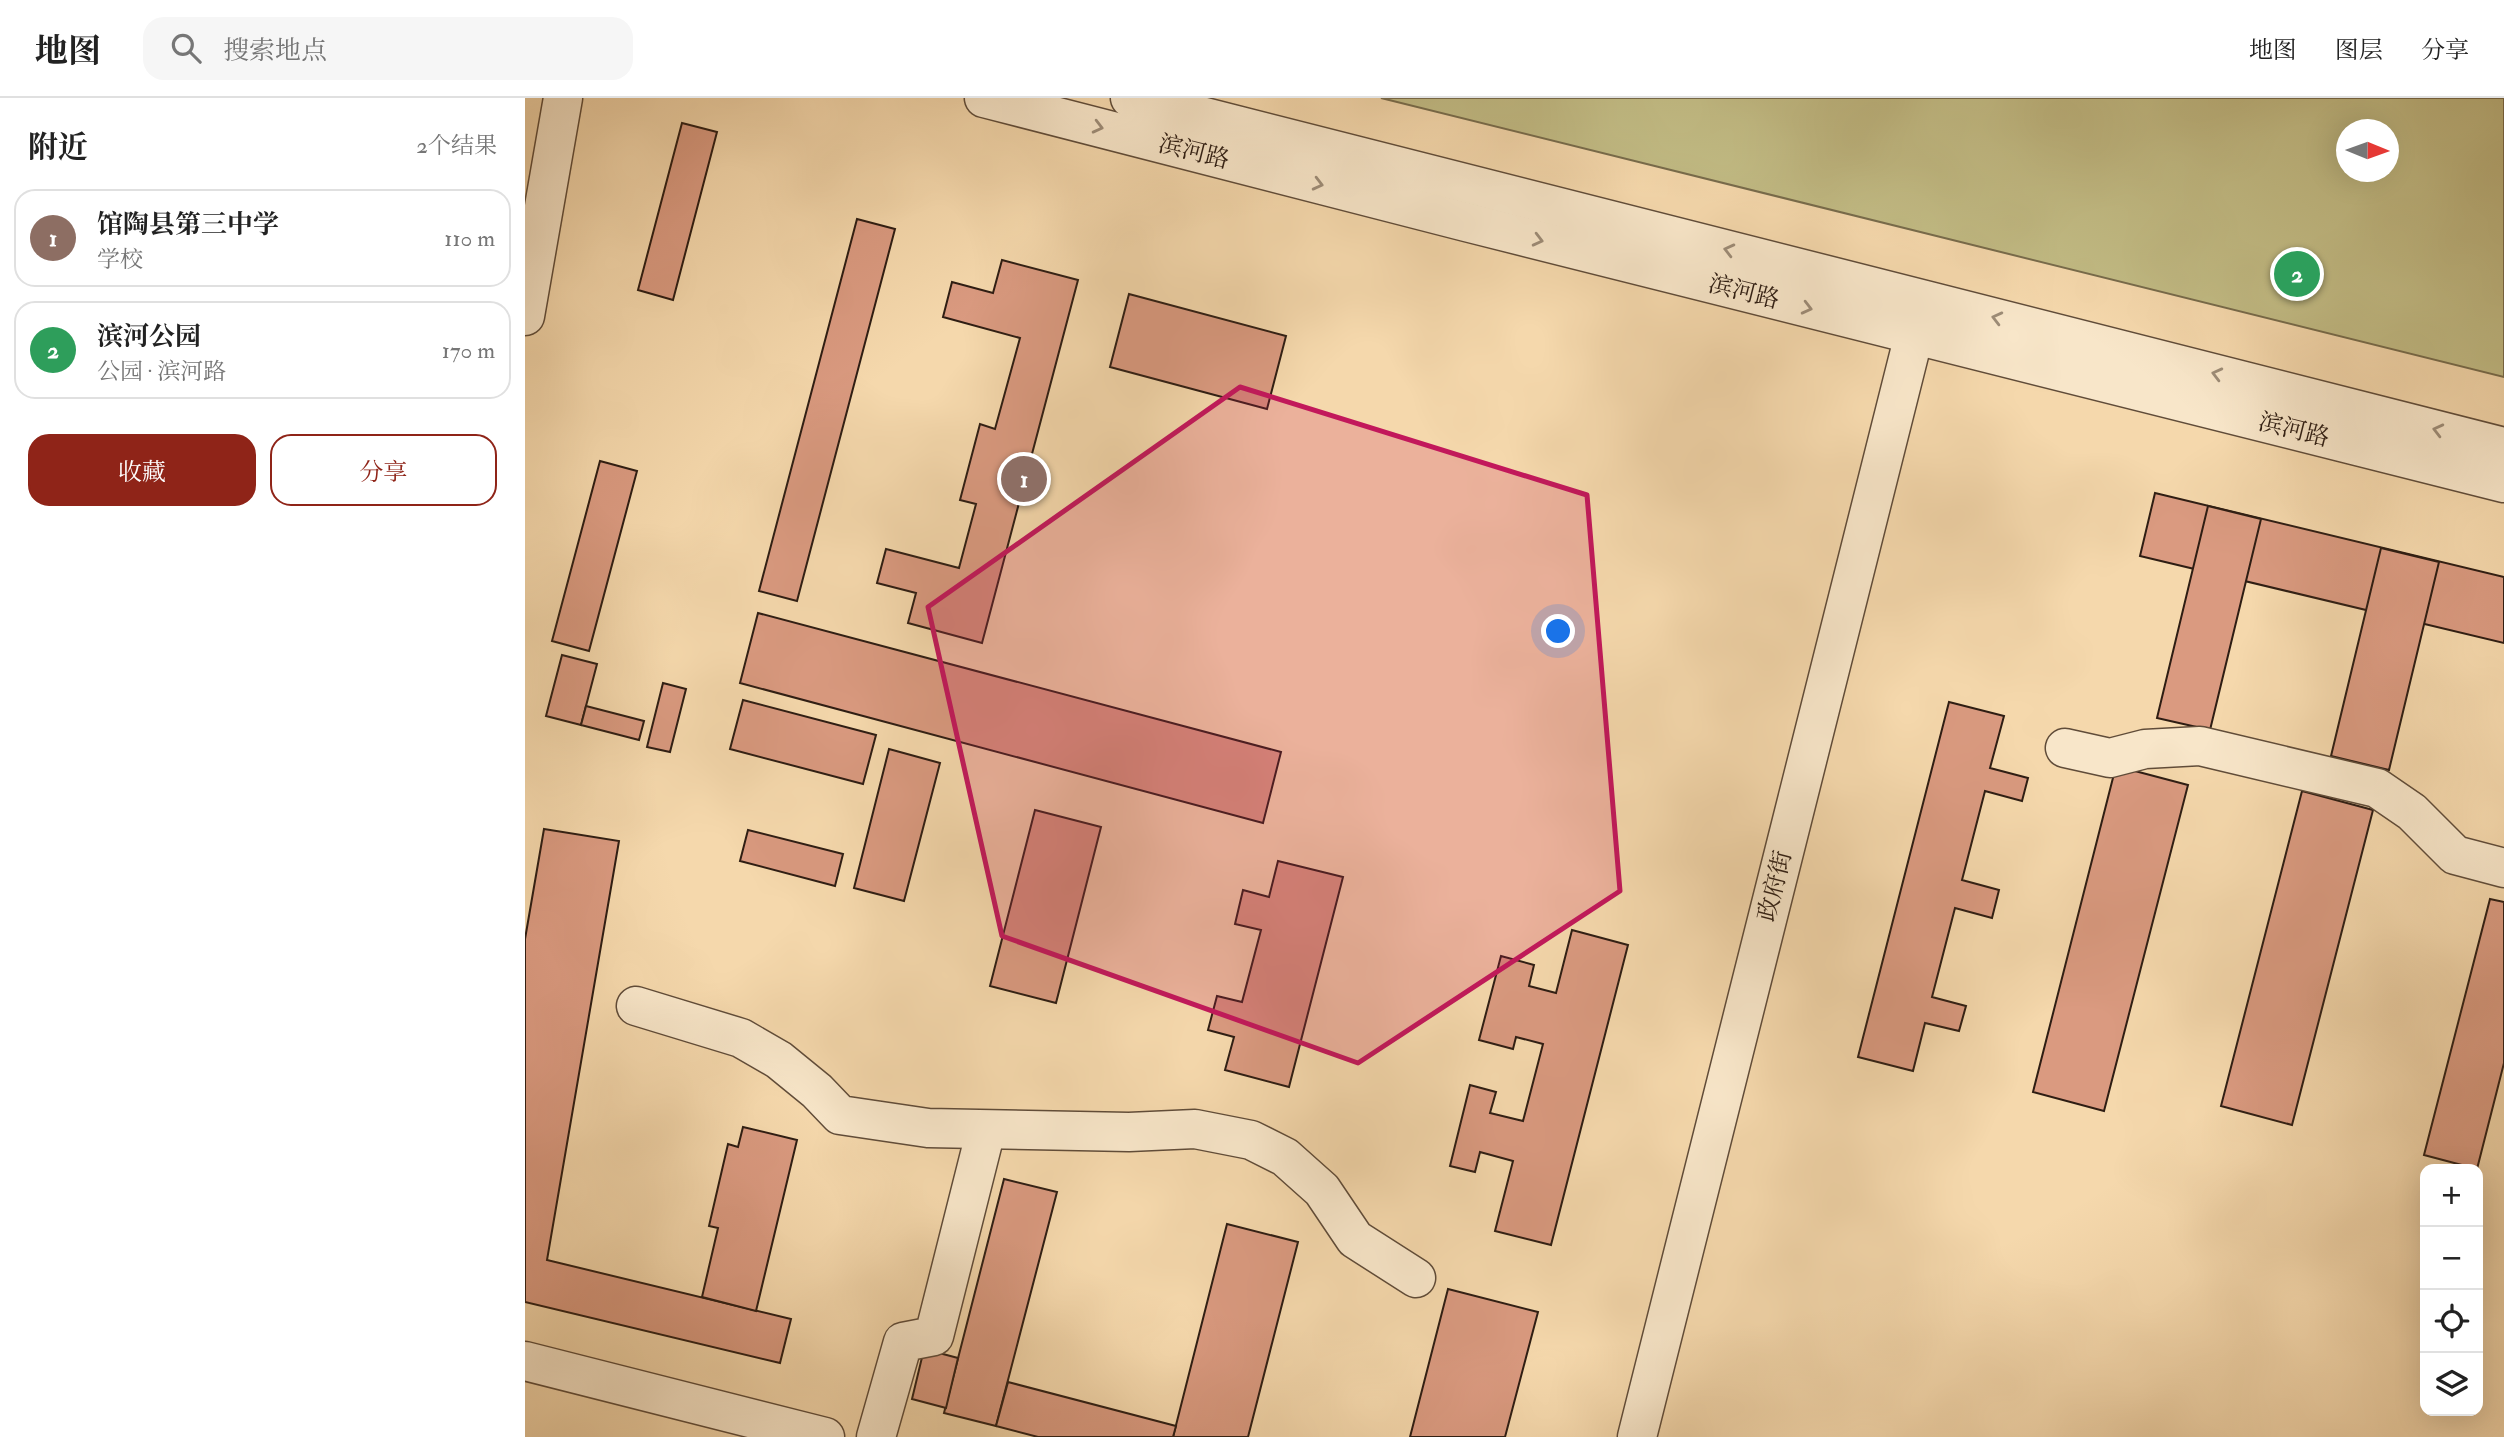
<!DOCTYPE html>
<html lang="zh">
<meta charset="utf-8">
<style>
:root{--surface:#fff;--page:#f6f6f6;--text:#222;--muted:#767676;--line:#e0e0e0;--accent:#8f2418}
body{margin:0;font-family:"IM FELL Double Pica","Noto Serif SC",serif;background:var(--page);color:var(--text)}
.controls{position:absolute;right:21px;bottom:21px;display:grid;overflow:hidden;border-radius:14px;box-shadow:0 7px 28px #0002}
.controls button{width:63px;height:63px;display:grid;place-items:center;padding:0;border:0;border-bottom:2px solid var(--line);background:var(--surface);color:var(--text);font:35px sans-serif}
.compass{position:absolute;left:1811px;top:21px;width:63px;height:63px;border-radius:50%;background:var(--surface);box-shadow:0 7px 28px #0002;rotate:91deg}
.you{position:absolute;left:1034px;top:534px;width:24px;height:24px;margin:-18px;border:5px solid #fff;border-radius:50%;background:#1a73e8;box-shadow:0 0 0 10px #1a73e833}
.badge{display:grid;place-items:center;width:46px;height:46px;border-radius:50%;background:var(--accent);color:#fff;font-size:23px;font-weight:700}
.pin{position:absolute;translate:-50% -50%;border:4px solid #fff;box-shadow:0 2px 7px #0006}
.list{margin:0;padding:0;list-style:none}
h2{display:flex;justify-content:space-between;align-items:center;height:91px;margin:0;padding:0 28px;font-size:30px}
h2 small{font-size:23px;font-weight:400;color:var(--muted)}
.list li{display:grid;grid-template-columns:46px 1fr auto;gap:21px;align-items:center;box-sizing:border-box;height:98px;margin:0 14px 14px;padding:0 14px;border:2px solid var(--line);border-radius:21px}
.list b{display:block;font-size:26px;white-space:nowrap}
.list p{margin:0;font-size:23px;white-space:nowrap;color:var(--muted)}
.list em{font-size:23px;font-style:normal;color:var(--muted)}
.actions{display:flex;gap:14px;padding:21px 28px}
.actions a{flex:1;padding:16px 0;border:2px solid var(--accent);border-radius:21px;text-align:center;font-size:24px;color:var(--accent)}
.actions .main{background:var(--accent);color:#fff}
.icon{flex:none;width:38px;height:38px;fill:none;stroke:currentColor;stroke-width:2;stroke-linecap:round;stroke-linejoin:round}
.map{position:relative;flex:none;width:1979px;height:1339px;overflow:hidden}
header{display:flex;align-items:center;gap:42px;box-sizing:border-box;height:98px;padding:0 35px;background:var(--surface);border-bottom:2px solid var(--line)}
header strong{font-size:33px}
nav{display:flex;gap:38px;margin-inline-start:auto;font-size:24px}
.search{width:490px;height:63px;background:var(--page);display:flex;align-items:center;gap:18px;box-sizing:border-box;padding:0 24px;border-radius:21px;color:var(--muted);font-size:26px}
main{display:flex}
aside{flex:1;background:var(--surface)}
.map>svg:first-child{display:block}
</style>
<header>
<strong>地图</strong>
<div class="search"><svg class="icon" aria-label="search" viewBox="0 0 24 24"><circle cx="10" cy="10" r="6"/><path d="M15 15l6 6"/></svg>搜索地点</div>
<nav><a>地图</a><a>图层</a><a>分享</a></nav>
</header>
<main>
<aside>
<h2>附近<small>2个结果</small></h2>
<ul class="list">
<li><span class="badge" style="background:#8d6e63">1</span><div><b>馆陶县第三中学</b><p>学校</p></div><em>110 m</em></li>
<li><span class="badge" style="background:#2e9e5b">2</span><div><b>滨河公园</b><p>公园 · 滨河路</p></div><em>170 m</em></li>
</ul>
<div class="actions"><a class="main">收藏</a><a>分享</a></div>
</aside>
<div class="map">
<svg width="1979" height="1339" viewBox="0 0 1979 1339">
<rect width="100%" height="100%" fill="#f5d8ac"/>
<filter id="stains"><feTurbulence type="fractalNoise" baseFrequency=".00286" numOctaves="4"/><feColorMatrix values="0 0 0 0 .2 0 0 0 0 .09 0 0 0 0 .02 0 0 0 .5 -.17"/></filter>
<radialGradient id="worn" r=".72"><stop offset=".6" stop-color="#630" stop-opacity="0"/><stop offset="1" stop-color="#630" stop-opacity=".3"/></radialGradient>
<path fill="#c2bc85" stroke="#786c4c" stroke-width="2" fill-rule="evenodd" d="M856,0H1979V279ZM1822,32H1864V74H1822Z"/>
<g fill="#da9a80" stroke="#2e1d13" stroke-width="2">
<polygon points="157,25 192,34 148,202 113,192"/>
<polygon points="332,121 370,131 272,503 234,493"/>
<polygon points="477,162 553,182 457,545 383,525 391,495 352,485 361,451 434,470 451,406 435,402 455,326 470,331 495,240 418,219 427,184 468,195"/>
<polygon points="604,196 761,238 742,311 585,269"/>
<polygon points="75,363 112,373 64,553 27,543"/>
<polygon points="1630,395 1979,479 1979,545 1615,458"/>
<polygon points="1683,408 1736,421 1685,632 1632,620"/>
<polygon points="1856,450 1914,464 1864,672 1806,658"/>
<polygon points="233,515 756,654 738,725 215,585"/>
<polygon points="37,557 72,566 56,627 21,618"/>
<polygon points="138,585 161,591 145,654 122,649"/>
<polygon points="218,602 351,637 338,686 205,651"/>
<polygon points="1424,604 1479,618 1465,670 1503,680 1497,703 1460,693 1437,782 1474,792 1467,820 1430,810 1407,899 1441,908 1434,933 1400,925 1388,973 1333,959"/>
<polygon points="61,608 119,623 114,642 56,627"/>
<polygon points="364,651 415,665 379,803 329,790"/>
<polygon points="1591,668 1663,687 1579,1013 1508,994"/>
<polygon points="1777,693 1848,712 1767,1027 1696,1008"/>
<polygon points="510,712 576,729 531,905 465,888"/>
<polygon points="19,731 94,743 22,1162 266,1221 255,1265 0,1204 0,841"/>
<polygon points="223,732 318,756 310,788 215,763"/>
<polygon points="753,763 818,779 764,989 700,972 709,939 683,932 692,898 717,904 736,832 710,826 718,792 744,799"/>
<polygon points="1965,801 1979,804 1979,965 1952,1071 1899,1057"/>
<polygon points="1047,832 1103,847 1026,1147 970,1133 988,1063 955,1054 950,1074 925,1068 945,987 971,994 965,1015 998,1023 1018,946 991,939 988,951 954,942 976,858 1009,867 1004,888 1031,895"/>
<polygon points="218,1029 272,1042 231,1213 177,1199 193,1130 184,1128 203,1046 213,1049"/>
<polygon points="479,1081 532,1094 471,1328 419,1315"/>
<polygon points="702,1126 773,1144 723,1339 648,1339"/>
<polygon points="923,1191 1013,1214 980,1339 885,1339"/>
<polygon points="399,1251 433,1260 421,1310 387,1301"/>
<polygon points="483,1284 651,1328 648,1339 513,1339 471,1328"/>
</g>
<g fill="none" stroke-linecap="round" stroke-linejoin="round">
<defs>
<g id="minor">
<polyline points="459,0 941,124 1979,385"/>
<polyline points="605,0 1979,349"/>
<polyline points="0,218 38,0"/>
<polyline points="1540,650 1585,660 1620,651 1675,648 1852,690 1887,714 1930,757 1979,770"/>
<polyline points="111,908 216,940 254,962 292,993 315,1017 403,1030 604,1034 670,1031 726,1042 760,1059 797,1092 830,1141 891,1180"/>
<polyline points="0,1263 300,1339"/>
<polyline points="351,1339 378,1244 409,1238 461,1032"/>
<polyline points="1112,1339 1389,237"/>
</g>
</defs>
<use href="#minor" stroke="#604c39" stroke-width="41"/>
<use href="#minor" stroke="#f8e6c9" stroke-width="38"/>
</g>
<defs><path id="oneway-chevron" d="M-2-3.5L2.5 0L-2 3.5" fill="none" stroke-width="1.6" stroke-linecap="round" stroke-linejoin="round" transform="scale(1.75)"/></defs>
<g stroke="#9d8c77">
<use href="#oneway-chevron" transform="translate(573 29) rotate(14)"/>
<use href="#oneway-chevron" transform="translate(793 86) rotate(14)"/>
<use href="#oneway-chevron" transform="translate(1013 142) rotate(14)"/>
<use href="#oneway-chevron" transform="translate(1204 152) rotate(-166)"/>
<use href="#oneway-chevron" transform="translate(1282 210) rotate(14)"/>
<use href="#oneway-chevron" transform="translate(1472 220) rotate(-166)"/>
<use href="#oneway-chevron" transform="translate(1692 276) rotate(-166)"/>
<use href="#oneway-chevron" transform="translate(1913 332) rotate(-166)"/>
</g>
<path fill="#c2185b" fill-opacity="0.2" stroke="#c2185b" stroke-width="5" stroke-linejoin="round" d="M715,289L1062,397L1095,793L833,965L477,838L403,509Z"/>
<g text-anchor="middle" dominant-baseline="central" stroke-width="5" stroke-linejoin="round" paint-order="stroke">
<g font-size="24" fill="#2e1d13" stroke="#f8e6c9">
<text transform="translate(669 54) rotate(14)">滨河路</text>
<text transform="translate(1219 194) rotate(14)">滨河路</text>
<text transform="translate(1769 332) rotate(14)">滨河路</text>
<text transform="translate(1250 788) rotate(-76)">政府街</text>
</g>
</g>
<rect width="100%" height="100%" filter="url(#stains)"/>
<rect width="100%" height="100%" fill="url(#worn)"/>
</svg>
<div class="controls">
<button>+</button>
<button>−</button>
<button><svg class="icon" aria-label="locate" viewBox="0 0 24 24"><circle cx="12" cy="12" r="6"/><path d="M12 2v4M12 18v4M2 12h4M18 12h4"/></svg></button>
<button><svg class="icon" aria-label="layers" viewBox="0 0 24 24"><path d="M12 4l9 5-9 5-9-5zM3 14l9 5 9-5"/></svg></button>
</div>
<svg class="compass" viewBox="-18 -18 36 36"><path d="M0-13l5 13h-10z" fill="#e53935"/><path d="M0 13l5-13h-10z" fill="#767676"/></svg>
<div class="you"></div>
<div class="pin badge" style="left:499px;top:381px;background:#8d6e63">1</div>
<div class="pin badge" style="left:1772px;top:176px;background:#2e9e5b">2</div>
</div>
</main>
